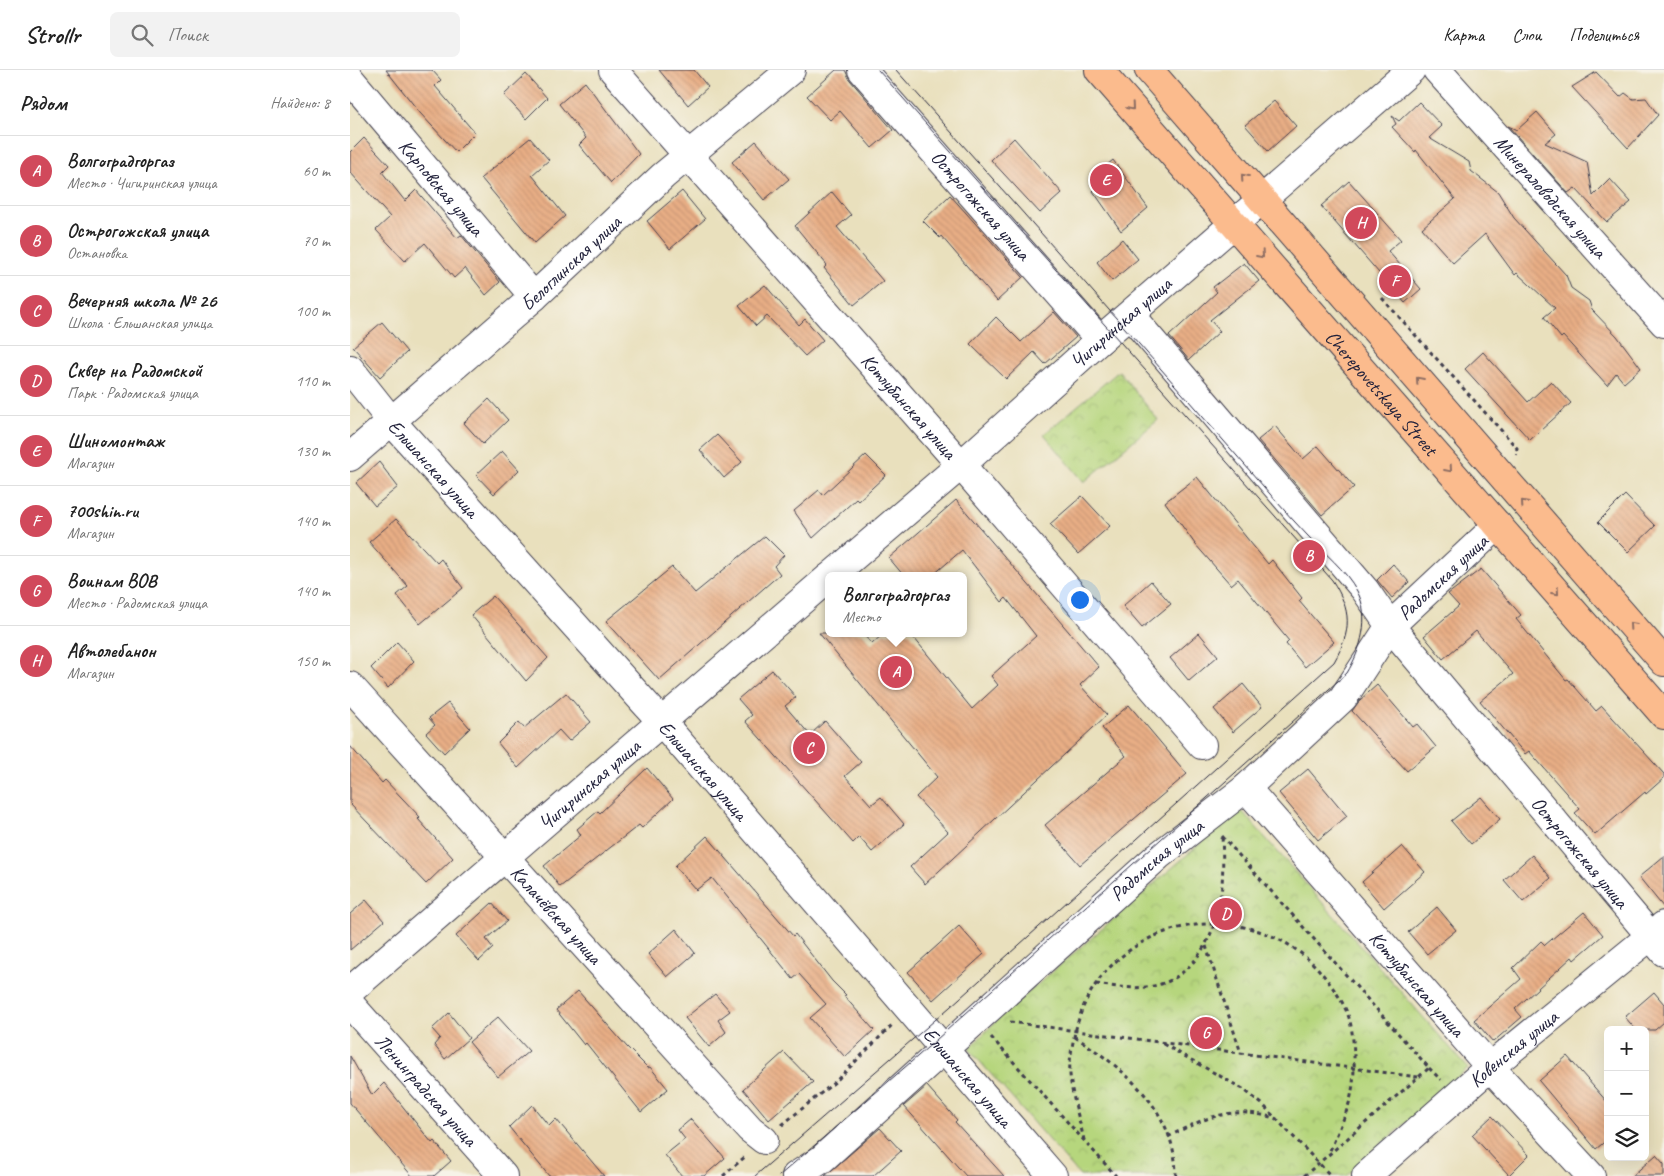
<!DOCTYPE html>
<html lang="ru">
<meta charset="utf-8">
<style>
:root{--surface:#fff;--page:#f2f2f2;--text:#222;--muted:#767676;--line:#e0e0e0;--accent:#d1495b}
body{margin:0;font-family:Caveat,sans-serif;background:var(--page);color:var(--text)}
.controls{position:absolute;right:15px;bottom:15px;display:grid;overflow:hidden;border-radius:8px;box-shadow:0 5px 20px #0002}
.controls button{width:45px;height:45px;display:grid;place-items:center;padding:0;border:0;border-bottom:1px solid var(--line);background:var(--surface);color:var(--text);font:25px sans-serif}
.you{position:absolute;left:729px;top:529px;width:18px;height:18px;margin:-12px;border:4px solid #fff;border-radius:50%;background:#1a73e8;box-shadow:0 0 0 8px #1a73e833}
.badge{display:grid;place-items:center;width:32px;height:32px;border-radius:50%;background:var(--accent);color:#fff;font-size:16px;font-weight:700}
.pin{position:absolute;translate:-50% -50%;border:2px solid #fff;box-shadow:0 1px 5px #0006}
.popup{position:absolute;left:475px;top:502px;width:142px;height:65px;box-sizing:border-box;display:grid;place-content:center;border-radius:8px;background:var(--surface);filter:drop-shadow(0 1px 4px #0005);font-size:16px;white-space:nowrap;color:var(--muted)}
.popup b{font-size:19px;color:var(--text)}
.popup::after{content:'';position:absolute;left:50%;top:100%;margin-left:-10px;border:10px solid transparent;border-top-color:var(--surface)}
.list{margin:0;padding:0;list-style:none}
h2{display:flex;justify-content:space-between;align-items:center;height:65px;margin:0;padding:0 20px;font-size:21px}
h2 small{font-size:16px;font-weight:400;color:var(--muted)}
.list li{display:grid;grid-template-columns:32px 1fr auto;gap:15px;align-items:center;box-sizing:border-box;height:70px;padding:0 20px;border-top:1px solid var(--line)}
.list b{display:block;font-size:19px;white-space:nowrap}
.list p{margin:0;font-size:16px;white-space:nowrap;color:var(--muted)}
.list em{font-size:16px;font-style:normal;color:var(--muted)}
.icon{flex:none;width:28px;height:28px;fill:none;stroke:currentColor;stroke-width:2;stroke-linecap:round;stroke-linejoin:round}
.map{position:relative;flex:none;width:1314px;height:1106px;overflow:hidden}
header{display:flex;align-items:center;gap:30px;box-sizing:border-box;height:70px;padding:0 25px;background:var(--surface);border-bottom:1px solid var(--line)}
header strong{font-size:24px}
nav{display:flex;gap:28px;margin-inline-start:auto;font-size:18px}
.search{width:350px;height:45px;background:var(--page);display:flex;align-items:center;gap:12px;box-sizing:border-box;padding:0 18px;border-radius:8px;color:var(--muted);font-size:19px}
main{display:flex}
aside{flex:1;background:var(--surface)}
.map>svg:first-child{display:block}
</style>
<header>
<strong>Strollr</strong>
<div class="search"><svg class="icon" aria-label="search" viewBox="0 0 24 24"><circle cx="10" cy="10" r="6"/><path d="M15 15l6 6"/></svg>Поиск</div>
<nav><a>Карта</a><a>Слои</a><a>Поделиться</a></nav>
</header>
<main>
<aside>
<h2>Рядом<small>Найдено: 8</small></h2>
<ul class="list">
<li><span class="badge">A</span><div><b>Волгоградгоргаз</b><p>Место · Чигиринская улица</p></div><em>60 m</em></li>
<li><span class="badge">B</span><div><b>Острогожская улица</b><p>Остановка</p></div><em>70 m</em></li>
<li><span class="badge">C</span><div><b>Вечерняя школа № 26</b><p>Школа · Ельшанская улица</p></div><em>100 m</em></li>
<li><span class="badge">D</span><div><b>Сквер на Радомской</b><p>Парк · Радомская улица</p></div><em>110 m</em></li>
<li><span class="badge">E</span><div><b>Шиномонтаж</b><p>Магазин</p></div><em>130 m</em></li>
<li><span class="badge">F</span><div><b>700shin.ru</b><p>Магазин</p></div><em>140 m</em></li>
<li><span class="badge">G</span><div><b>Воинам ВОВ</b><p>Место · Радомская улица</p></div><em>140 m</em></li>
<li><span class="badge">H</span><div><b>Автолебанон</b><p>Магазин</p></div><em>150 m</em></li>
</ul>
</aside>
<div class="map">
<svg width="1314" height="1106" viewBox="0 0 1314 1106">
<defs>
<pattern id="park-crowns" width="20" height="18" patternUnits="userSpaceOnUse" patternTransform="scale(1.25)"><rect width="20" height="18" fill="#b6d67d"/><path d="M2 6a3 3 0 1 1 6 0M12 15a3 3 0 1 1 6 0" fill="none" stroke="#9cb76d"/></pattern>
<pattern id="building-back-hatch" width="6" height="6" patternUnits="userSpaceOnUse" patternTransform="scale(1.25)"><rect width="6" height="6" fill="#e8ae85"/><path d="M-1 5l2 2M0 0l6 6M5-1l2 2" fill="none" stroke="#c79574"/></pattern>
</defs>
<rect width="100%" height="100%" fill="#f7f3e8"/>
<filter id="ink" filterUnits="userSpaceOnUse"><feTurbulence type="fractalNoise" baseFrequency=".02" numOctaves="2"/><feDisplacementMap in="SourceGraphic" scale="10" xChannelSelector="R" yChannelSelector="G"/><feConvolveMatrix kernelMatrix="1 2 1 2 8 2 1 2 1" color-interpolation-filters="sRGB"/></filter>
<filter id="wash" filterUnits="userSpaceOnUse"><feTurbulence type="fractalNoise" baseFrequency=".0096" numOctaves="4" result="noise"/><feDisplacementMap in="SourceGraphic" scale="20" xChannelSelector="R" yChannelSelector="G"/><feGaussianBlur stdDeviation="1.12" result="paint"/><feColorMatrix in="noise" values="0 0 0 0 0 0 0 0 0 0 0 0 0 0 0 0 0 1.4 0 .05"/><feComposite in="paint" operator="in"/></filter>
<g filter="url(#wash)">
<rect width="100%" height="100%" fill="#e9e0bd"/>
<g fill="url(#park-crowns)" stroke="#6c7c5c">
<polygon points="769,301 808,350 734,412 694,364"/>
<polygon points="890,739 1118,998 996,1106 730,1106 619,979 647,950"/>
</g>
<g id="blocks">
<g fill="url(#building-back-hatch)">
<polygon points="36,0 82,0 91,10 85,16 125,63 106,82 70,43"/>
<polygon points="309,0 344,0 358,17 338,35"/>
<polygon points="486,0 495,0 500,10 543,60 522,78 490,41 480,50 457,26"/>
<polygon points="1246,2 1270,27 1275,23 1283,29 1296,28 1308,45 1278,78 1222,17"/>
<polygon points="176,4 197,28 176,49 154,25"/>
<polygon points="235,12 289,84 261,113 229,75 236,68 209,34"/>
<polygon points="924,31 946,56 918,81 895,55"/>
<polygon points="1069,32 1092,56 1079,68 1119,92 1121,101 1148,122 1164,148 1216,205 1221,218 1239,231 1242,240 1267,266 1291,298 1274,313 1266,303 1257,315 1213,266 1211,268 1194,247 1205,238 1167,203 1165,205 1135,164 1103,193 1072,158 1105,129 1066,80 1065,82 1042,57 1046,54 1042,46 1049,51"/>
<polygon points="1187,42 1206,64 1195,73 1237,92 1243,126 1260,109 1281,132 1257,152 1225,118 1218,123 1158,56 1167,60"/>
<polygon points="14,68 39,95 32,102 55,131 66,120 107,168 111,165 150,212 136,225 115,198 104,208 75,173 55,191 26,160 40,147 0,102 0,82"/>
<polygon points="180,68 199,90 182,105 215,146 185,173 131,108"/>
<polygon points="664,68 712,123 690,143 641,90"/>
<polygon points="406,71 439,109 414,130 382,92"/>
<polygon points="763,90 798,138 771,161 743,121 751,114 744,106"/>
<polygon points="999,111 1051,170 1038,181 1071,219 1055,233 971,136"/>
<polygon points="332,121 355,149 320,179 297,151"/>
<polygon points="482,122 501,145 487,157 533,211 504,235 474,198 477,195 445,156"/>
<polygon points="600,125 673,207 647,231 591,166 590,168 573,151"/>
<polygon points="772,169 788,189 762,211 747,192"/>
<polygon points="894,193 909,211 860,250 870,261 839,290 819,266 867,222 863,217"/>
<polygon points="415,215 449,255 455,249 473,270 455,286 417,246 406,256 389,236"/>
<polygon points="704,242 726,267 695,294 684,282 656,309 620,274 646,247 671,272"/>
<polygon points="32,252 57,282 30,307 3,277"/>
<polygon points="1133,282 1178,332 1201,311 1221,333 1180,370 1115,299"/>
<polygon points="139,329 158,350 133,374 114,353"/>
<polygon points="925,356 953,389 968,376 1004,417 972,445 908,370"/>
<polygon points="367,365 392,392 374,408 350,380"/>
<polygon points="152,381 169,400 144,424 126,405"/>
<polygon points="516,385 536,405 508,431 506,429 463,468 444,441 469,420 473,425"/>
<polygon points="29,392 48,417 25,436 6,413"/>
<polygon points="847,407 918,494 922,490 952,528 949,531 984,572 955,597 936,574 939,571 888,509 881,515 845,474 815,432"/>
<polygon points="1275,425 1305,456 1278,482 1248,452"/>
<polygon points="732,426 760,456 728,484 700,454"/>
<polygon points="606,430 749,597 730,615 757,645 575,814 560,797 598,762 566,727 587,707 469,563 512,563 522,574 534,563 560,563 622,639 648,615 641,606 686,566 656,528 652,532 612,480 582,506 554,506 539,488"/>
<polygon points="46,449 87,493 91,489 113,518 70,554 47,525 58,516 19,472"/>
<polygon points="415,466 434,485 424,496 430,504 309,610 256,551 322,497 345,523"/>
<polygon points="1043,494 1059,512 1042,528 1027,510"/>
<polygon points="1131,499 1171,545 1166,549 1216,610 1218,609 1246,641 1252,636 1314,704 1314,708 1296,724 1295,722 1245,765 1225,743 1230,739 1179,681 1175,684 1130,631 1163,604 1126,561 1093,589 1074,566 1109,536 1098,524"/>
<polygon points="801,511 821,534 792,558 773,536"/>
<polygon points="143,526 198,588 176,611 121,545"/>
<polygon points="849,563 868,586 839,611 820,588"/>
<polygon points="47,572 64,591 38,618 21,598"/>
<polygon points="422,600 446,627 435,636 460,665 475,651 511,692 495,706 521,735 531,727 554,754 522,782 509,767 503,773 395,651 402,645 388,629"/>
<polygon points="893,614 912,637 883,662 864,639"/>
<polygon points="1027,615 1063,657 1067,654 1086,677 1057,701 1002,641 1010,630"/>
<polygon points="216,623 241,652 219,671 209,660 168,698 148,673 169,652 174,658"/>
<polygon points="98,633 120,658 94,683 76,663 85,655 79,648"/>
<polygon points="779,635 837,704 730,795 695,755 776,686 752,658"/>
<polygon points="0,676 32,713 35,710 70,747 68,749 103,788 76,814 0,734"/>
<polygon points="297,698 323,729 292,758 289,755 210,817 194,796 231,765 227,759 248,741 250,743"/>
<polygon points="958,699 997,746 968,770 929,723"/>
<polygon points="1131,727 1150,749 1121,774 1101,751"/>
<polygon points="357,766 443,866 445,864 482,911 496,925 494,926 524,960 495,987 460,948 476,934 449,904 443,909 362,808 346,820 325,796"/>
<polygon points="1052,776 1075,802 1034,838 1012,812"/>
<polygon points="1182,785 1201,808 1173,832 1154,810"/>
<polygon points="1314,786 1314,838 1289,807"/>
<polygon points="16,830 34,851 0,880 0,844"/>
<polygon points="142,833 157,851 136,869 143,878 129,891 106,866"/>
<polygon points="1087,837 1106,860 1077,884 1058,862"/>
<polygon points="1234,842 1253,865 1224,890 1222,887 1165,939 1172,947 1143,972 1124,950 1171,909 1163,898 1191,871 1195,875"/>
<polygon points="609,856 634,884 583,930 558,902"/>
<polygon points="326,859 345,883 317,907 298,884"/>
<polygon points="228,921 277,977 298,998 300,997 318,1019 291,1042 236,973 234,975 206,940"/>
<polygon points="1304,922 1314,934 1314,952 1305,960 1286,960 1275,947"/>
<polygon points="365,924 380,941 368,950 376,962 359,977 335,948"/>
<polygon points="99,943 119,968 95,989 84,975 90,968 82,959"/>
<polygon points="148,947 179,981 148,1007 119,972"/>
<polygon points="434,982 463,1012 419,1050 393,1019"/>
<polygon points="0,986 22,1025 34,1013 82,1073 84,1071 101,1091 84,1106 62,1106 0,1033"/>
<polygon points="1217,986 1258,1033 1258,1069 1246,1079 1189,1011"/>
<polygon points="577,1016 607,1050 605,1052 654,1106 616,1106 554,1036"/>
<polygon points="182,1035 199,1056 206,1049 254,1106 199,1106 159,1057"/>
<polygon points="1142,1046 1179,1085 1159,1105 1122,1065"/>
<polygon points="341,1049 375,1088 354,1106 332,1106 315,1085 335,1069 328,1060"/>
<polygon points="530,1058 551,1081 523,1106 475,1106"/>
<polygon points="1306,1085 1314,1094 1314,1106 1282,1106"/>
</g>
</g>
</g>
<g filter="url(#ink)">
<use href="#blocks" fill-opacity="0" stroke="#403e4e" stroke-width="1"/>
<g fill="none" stroke-linecap="round" stroke-linejoin="round">
<defs>
<g id="minor">
<path id="s1" d="M263,0L611,395L852,675"/>
<path id="s2" d="M512,0L750,270"/>
<path id="s3" d="M1087,0L1314,253"/>
<path id="s4" d="M0,9L184,227"/>
<path id="s5" d="M780,245L1015,520L1040,556L1314,882"/>
<path id="s6" d="M0,299L42,352L311,651L703,1106"/>
<path id="s7" d="M0,387L184,227L313,106L441,0"/>
<path id="s8" d="M481,506L611,395L750,270L1061,0"/>
<path id="s9" d="M0,616L400,1059L414,1070"/>
<path id="s10" d="M896,718L1140,997L1241,1106"/>
<path id="s11" d="M0,921L478,508"/>
<path id="s12" d="M0,934L153,1106"/>
<path id="s13" d="M446,1106L472,1089L808,786L896,718L993,628L1040,556L1148,455"/>
<path id="s14" d="M1016,1106L1140,997L1314,855"/>
</g>
<g id="highway">
<path id="s15" d="M749,0L1314,645"/>
<polyline points="799,0 1314,592"/>
</g>
</defs>
<use href="#minor" stroke="#403e4e" stroke-width="30"/>
<use href="#highway" stroke="#403e4e" stroke-width="30"/>
<g stroke="#403e4e" stroke-width="3" stroke-dasharray="4 4" stroke-linecap="butt">
<polyline points="1032,228 1167,378 1166,385"/>
<polyline points="872,766 1079,998 954,1106"/>
<polyline points="856,876 891,983"/>
<path d="M746,914C766,917 788,920 807,915C822,912 835,902 845,890C874,853 874,810 872,765"/>
<polyline points="660,952 1068,1007"/>
<polyline points="641,967 766,1106"/>
<path d="M725,967C775,999 826,1041 826,1106"/>
<polyline points="813,974 893,1019 912,1034 981,1106"/>
<polyline points="1079,998 1091,1010"/>
<polyline points="432,1055 486,1011 542,955"/>
<path d="M818,1067C857,1046 884,1035 927,1049"/>
<path d="M734,1070C729,1047 718,1015 720,992C723,965 730,936 746,914C798,840 908,833 969,900C981,914 995,933 1000,951C1005,974 1006,1007 1000,1030C995,1048 986,1066 979,1083"/>
<polyline points="373,1106 397,1085"/>
</g>
<use href="#minor" stroke="#fff" stroke-width="28"/>
<use href="#highway" stroke="#fbbb8d" stroke-width="28"/>
<g stroke="#22223b" stroke-width="1">
<path d="M405,1106L600,937L984,592C1002,560 1002,541 982,510L528,0"/>
<path d="M429,1106L568,986L997,603C1011,580 1021,547 1007,521C996,500 973,482 957,465C933,440 910,412 887,386C774,256 660,128 546,0"/>
</g>
</g>
<defs><path id="oneway-chevron" d="M-2-3.5L2.5 0L-2 3.5" fill="none" stroke-width="1.6" stroke-linecap="round" stroke-linejoin="round" transform="scale(1.25)"/></defs>
<g stroke="#8e6e64">
<use href="#oneway-chevron" transform="translate(781 37) rotate(49)"/>
<use href="#oneway-chevron" transform="translate(894 107) rotate(-131)"/>
<use href="#oneway-chevron" transform="translate(911 185) rotate(49)"/>
<use href="#oneway-chevron" transform="translate(1069 310) rotate(-131)"/>
<use href="#oneway-chevron" transform="translate(1099 399) rotate(49)"/>
<use href="#oneway-chevron" transform="translate(1174 433) rotate(-131)"/>
<use href="#oneway-chevron" transform="translate(1206 522) rotate(49)"/>
<use href="#oneway-chevron" transform="translate(1282 555) rotate(-131)"/>
</g>
</g>
<g text-anchor="middle" dominant-baseline="central" stroke-width="5" stroke-linejoin="round" paint-order="stroke">
<g font-size="20" fill="#22223b" stroke="#f7f3e8">
<text stroke="none"><textPath href="#s4" startOffset="142">Карповская улица</textPath></text>
<text stroke="none"><textPath href="#s3" startOffset="170">Минераловодская улица</textPath></text>
<text stroke="none"><textPath href="#s2" startOffset="180">Острогожская улица</textPath></text>
<text stroke="none"><textPath href="#s7" startOffset="294">Белоглинская улица</textPath></text>
<text stroke="none"><textPath href="#s8" startOffset="385">Чигиринская улица</textPath></text>
<text stroke="none"><textPath href="#s15" startOffset="429">Cherepovetskaya Street</textPath></text>
<text stroke="none"><textPath href="#s1" startOffset="448">Котлубанская улица</textPath></text>
<text stroke="none"><textPath href="#s6" startOffset="130">Ельшанская улица</textPath></text>
<text stroke="none"><textPath href="#s13" startOffset="885">Радомская улица</textPath></text>
<text stroke="none"><textPath href="#s6" startOffset="535">Ельшанская улица</textPath></text>
<text stroke="none"><textPath href="#s11" startOffset="316">Чигиринская улица</textPath></text>
<text stroke="none"><textPath href="#s5" startOffset="701">Острогожская улица</textPath></text>
<text stroke="none"><textPath href="#s13" startOffset="480">Радомская улица</textPath></text>
<text stroke="none"><textPath href="#s9" startOffset="308">Калачёвская улица</textPath></text>
<text stroke="none"><textPath href="#s10" startOffset="260">Котлубанская улица</textPath></text>
<text stroke="none"><textPath href="#s14" startOffset="195">Ковенская улица</textPath></text>
<text stroke="none"><textPath href="#s6" startOffset="940">Ельшанская улица</textPath></text>
<text stroke="none"><textPath href="#s12" startOffset="115">Ленинградская улица</textPath></text>
</g>
</g>
</svg>
<div class="controls">
<button>+</button>
<button>−</button>
<button><svg class="icon" aria-label="layers" viewBox="0 0 24 24"><path d="M12 4l9 5-9 5-9-5zM3 14l9 5 9-5"/></svg></button>
</div>
<div class="you"></div>
<div class="pin badge" style="left:546px;top:602px">A</div>
<div class="popup"><b>Волгоградгоргаз</b>Место</div>
<div class="pin badge" style="left:959px;top:486px">B</div>
<div class="pin badge" style="left:459px;top:678px">C</div>
<div class="pin badge" style="left:876px;top:844px">D</div>
<div class="pin badge" style="left:756px;top:110px">E</div>
<div class="pin badge" style="left:1045px;top:211px">F</div>
<div class="pin badge" style="left:856px;top:963px">G</div>
<div class="pin badge" style="left:1011px;top:153px">H</div>
</div>
</main>
